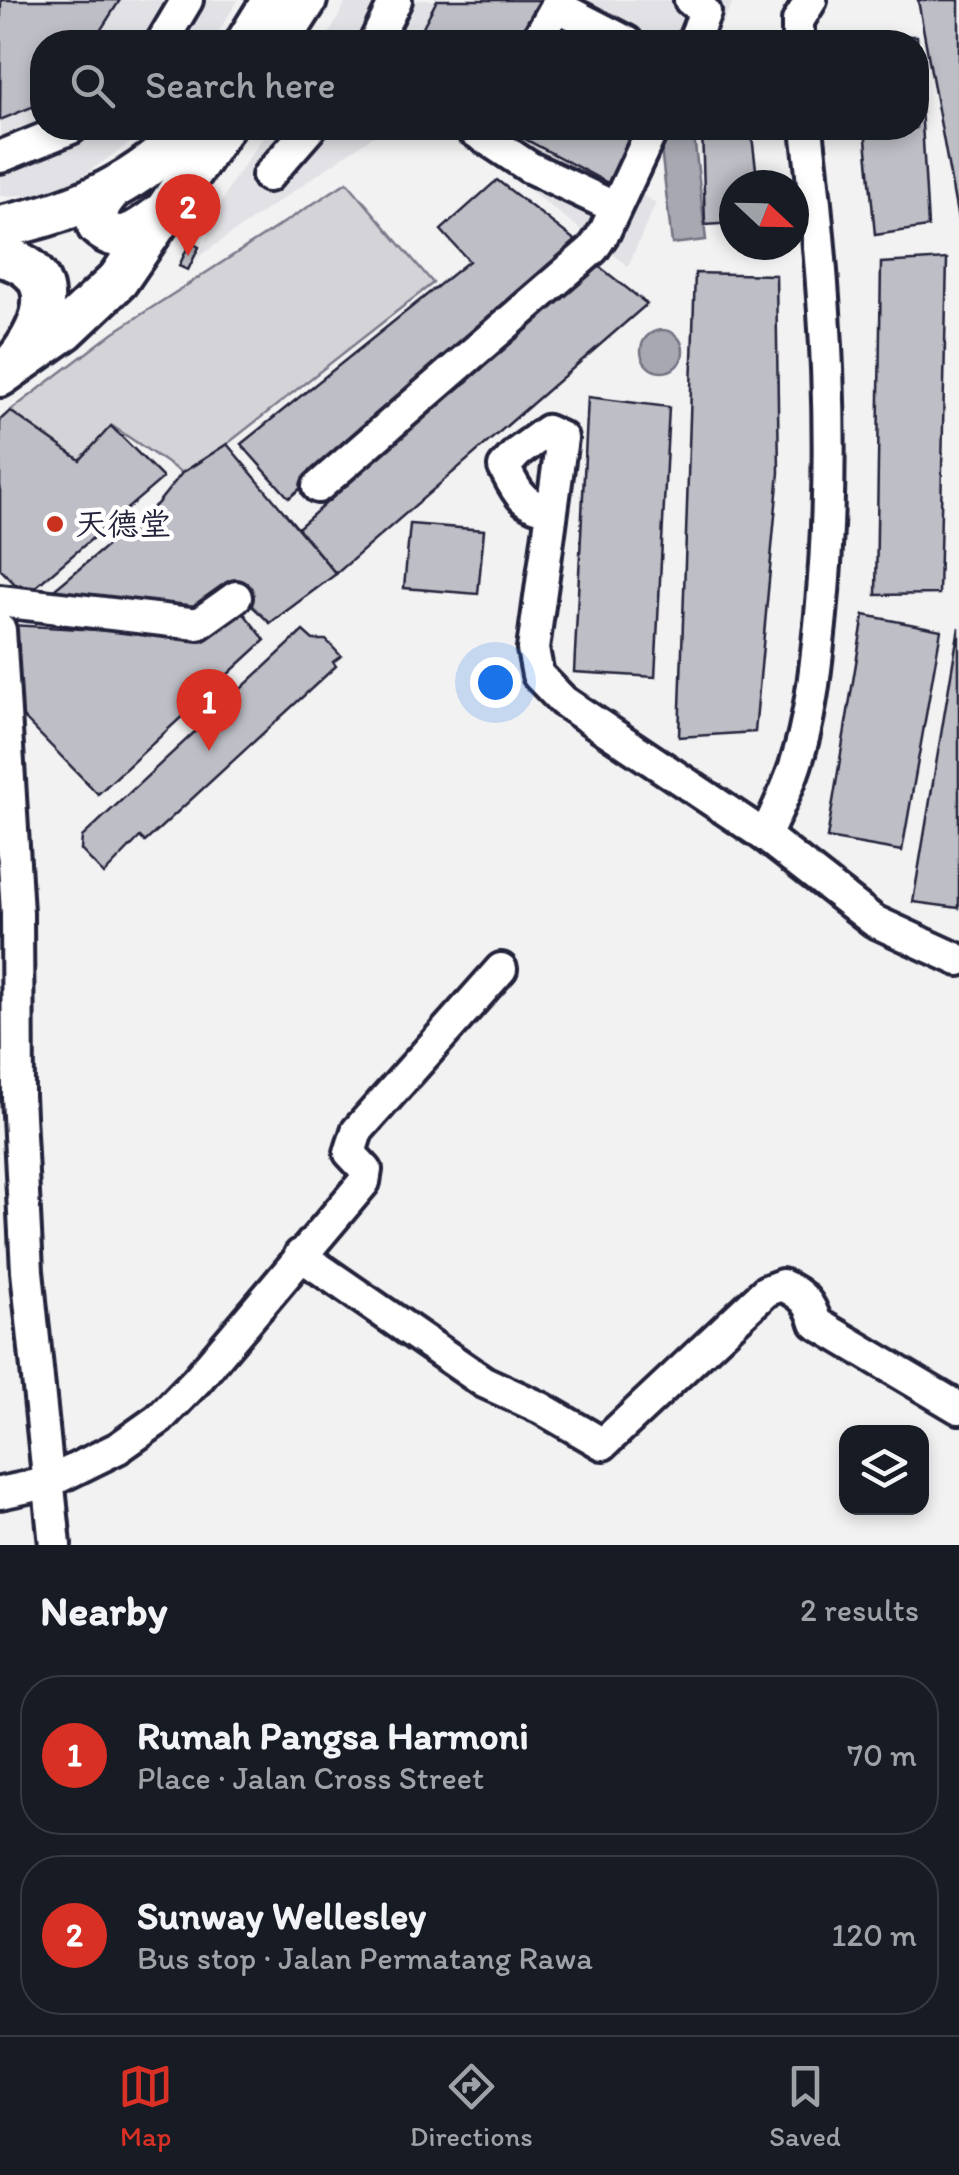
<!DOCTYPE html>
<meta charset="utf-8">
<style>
:root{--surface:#171b24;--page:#242831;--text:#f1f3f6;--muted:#9ea1a6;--line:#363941;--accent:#d93025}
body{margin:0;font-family:Itim,"LXGW WenKai TC",sans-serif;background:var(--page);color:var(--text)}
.controls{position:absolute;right:30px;bottom:30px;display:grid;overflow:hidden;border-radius:20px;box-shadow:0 5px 15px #0003}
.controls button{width:90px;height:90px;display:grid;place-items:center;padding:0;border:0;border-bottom:2px solid var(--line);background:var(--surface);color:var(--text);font:50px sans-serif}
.compass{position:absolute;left:719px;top:170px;width:90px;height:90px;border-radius:50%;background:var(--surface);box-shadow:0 5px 15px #0003;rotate:112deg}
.you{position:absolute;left:495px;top:682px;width:35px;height:35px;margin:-25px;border:8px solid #fff;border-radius:50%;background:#1a73e8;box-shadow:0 0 0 15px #1a73e833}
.badge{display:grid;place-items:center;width:65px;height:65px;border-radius:50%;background:var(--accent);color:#fff;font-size:32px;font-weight:700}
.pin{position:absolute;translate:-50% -82px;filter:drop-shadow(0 2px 5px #0008)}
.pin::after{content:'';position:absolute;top:52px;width:35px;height:30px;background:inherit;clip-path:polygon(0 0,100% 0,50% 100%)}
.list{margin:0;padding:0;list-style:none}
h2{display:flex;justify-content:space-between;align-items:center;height:130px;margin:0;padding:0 40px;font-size:42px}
h2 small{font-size:32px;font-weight:400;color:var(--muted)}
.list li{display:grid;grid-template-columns:65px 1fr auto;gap:30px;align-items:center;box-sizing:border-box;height:160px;margin:0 20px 20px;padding:0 20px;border:2px solid var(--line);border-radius:40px}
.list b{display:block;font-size:38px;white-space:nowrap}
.list p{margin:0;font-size:32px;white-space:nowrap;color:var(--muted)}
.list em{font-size:32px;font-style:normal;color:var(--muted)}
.icon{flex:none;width:55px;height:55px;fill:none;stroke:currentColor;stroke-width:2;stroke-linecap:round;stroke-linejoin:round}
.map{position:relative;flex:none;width:959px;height:1545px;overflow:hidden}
.search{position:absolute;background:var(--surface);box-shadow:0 5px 15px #0003;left:30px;right:30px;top:30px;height:110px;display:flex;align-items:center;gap:25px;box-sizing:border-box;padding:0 35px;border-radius:40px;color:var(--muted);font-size:38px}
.sheet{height:490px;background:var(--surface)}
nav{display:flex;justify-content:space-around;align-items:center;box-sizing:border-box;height:140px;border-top:2px solid var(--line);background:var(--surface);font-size:28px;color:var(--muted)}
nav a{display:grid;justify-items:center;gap:5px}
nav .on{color:var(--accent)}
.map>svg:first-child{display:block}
</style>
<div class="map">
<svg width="959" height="1545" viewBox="0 0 959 1545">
<rect width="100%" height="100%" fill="#f2f2f3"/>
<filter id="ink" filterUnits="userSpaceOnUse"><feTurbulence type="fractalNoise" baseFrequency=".01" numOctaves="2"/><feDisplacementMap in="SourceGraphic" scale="20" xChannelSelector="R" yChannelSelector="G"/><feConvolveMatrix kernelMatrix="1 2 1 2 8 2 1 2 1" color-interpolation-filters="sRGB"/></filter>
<g filter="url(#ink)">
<g fill="#e2e2e6">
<polygon points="0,0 238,0 212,42 42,42 42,128 152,128 56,194 0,196"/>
<polygon points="347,0 734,0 713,42 325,42"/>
<polygon points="269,128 385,128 198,257 229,187"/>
<polygon points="449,128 672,128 639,194 656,203 628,266"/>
</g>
<polygon fill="#d3d3d8" stroke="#7a7a8a" stroke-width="2.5" points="347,182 433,283 227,444 182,473 112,426 80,460 10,411 114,332"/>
<g fill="#a8a8b2" stroke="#727282" stroke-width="2.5">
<polygon points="694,136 706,240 672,244 660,140"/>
<circle cx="662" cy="351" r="21"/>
</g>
<g fill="#bebec6" stroke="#22223b" stroke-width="2.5">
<polygon points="1,0 120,0 93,42 42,42 42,103 0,120"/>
<polygon points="437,0 546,0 524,42 415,42"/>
<polygon points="918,0 959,0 959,225"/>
<polygon points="857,36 917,36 928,227 875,235 865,128 916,128 916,42 858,42"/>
<polygon points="512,128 637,128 608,183 510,131"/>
<polygon points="702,128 751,128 758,185 734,185 734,223 705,225"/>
<polygon points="497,180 585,248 289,498 241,444 469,261 441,230"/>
<polygon points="190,242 199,247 188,270 179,266"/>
<polygon points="947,259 939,594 876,595 881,263"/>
<polygon points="596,264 647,304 336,574 298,528"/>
<polygon points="695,273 776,275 779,472 755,732 679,737"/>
<polygon points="588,397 669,407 655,677 574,672"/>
<polygon points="10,411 80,460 111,426 163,478 26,595 0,569 0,420"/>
<polygon points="227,444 336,574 270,623 231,586 198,611 43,599 157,504 182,473"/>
<polygon points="410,524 484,530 478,594 404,588"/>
<polygon points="238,606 265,640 98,794 23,717 11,625 203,636"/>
<polygon points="864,615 941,630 902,851 827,838"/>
<polygon points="959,627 959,908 913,902"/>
<polygon points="303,631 313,640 326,640 341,656 333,662 336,666 145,842 140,837 104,874 81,850 82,837"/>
</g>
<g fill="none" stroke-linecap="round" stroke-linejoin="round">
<defs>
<g id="minor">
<polyline points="690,0 705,12 693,42"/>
<polyline points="557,6 627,42"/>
<polyline points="162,42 187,0"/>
<polyline points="375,42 396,0"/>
<polyline points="536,42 560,0"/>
<polyline points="798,42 798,21 811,0"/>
<polyline points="470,128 529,167 614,207"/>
<polyline points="0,157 71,128"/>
<polyline points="268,176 310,128"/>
<polyline points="318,487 593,249 605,231 653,128"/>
<path d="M550,508C522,507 516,490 504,467L517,453L547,431L562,438L533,649L538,675L563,701L765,836L874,921L959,960"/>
<polyline points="0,601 198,624 236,597"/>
<polyline points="0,630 17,913 18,1096 27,1271 55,1545"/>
<path d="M765,836C776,813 787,790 795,766C811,719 816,664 821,615C837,447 826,295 807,128"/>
<path d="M300,1255L484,1382L541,1408L603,1444L766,1291L782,1285C802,1294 810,1302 816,1323L959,1408"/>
<polyline points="0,1493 47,1483 118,1448 159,1419 197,1380 364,1182 366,1170 350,1153 357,1131 501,969"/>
</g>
<g id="major">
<polyline points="247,42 273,0"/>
<polyline points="279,42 306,0"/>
<path d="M110,191C100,202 95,211 98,226C122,248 141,229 163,213"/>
<path d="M0,227C72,213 140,184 189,128"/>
<path d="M0,256C63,270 47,323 16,361"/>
<polyline points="0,376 65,330 118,280 222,128"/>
</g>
</defs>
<use href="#minor" stroke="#22223b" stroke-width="38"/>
<use href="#major" stroke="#22223b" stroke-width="48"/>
<use href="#minor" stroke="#fff" stroke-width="30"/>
<use href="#major" stroke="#fff" stroke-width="40"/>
</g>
</g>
<circle fill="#c8321e" stroke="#fff" stroke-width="4" cx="55" cy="524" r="10"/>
<g text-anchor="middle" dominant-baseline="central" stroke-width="9" stroke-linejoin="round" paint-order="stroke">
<g font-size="32" fill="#22223b" stroke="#fff" text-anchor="start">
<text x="75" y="524">天德堂</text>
</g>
</g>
</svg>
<div class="controls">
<button><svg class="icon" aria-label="layers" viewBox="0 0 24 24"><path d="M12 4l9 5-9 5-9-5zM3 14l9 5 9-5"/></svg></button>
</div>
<svg class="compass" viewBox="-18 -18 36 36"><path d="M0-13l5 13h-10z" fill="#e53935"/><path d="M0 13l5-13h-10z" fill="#9ea1a6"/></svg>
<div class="you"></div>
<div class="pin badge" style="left:209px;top:751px">1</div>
<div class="pin badge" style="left:188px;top:256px">2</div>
<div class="search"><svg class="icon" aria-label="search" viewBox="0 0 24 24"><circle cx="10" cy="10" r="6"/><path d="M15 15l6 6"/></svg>Search here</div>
</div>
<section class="sheet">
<h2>Nearby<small>2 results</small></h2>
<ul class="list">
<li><span class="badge">1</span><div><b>Rumah Pangsa Harmoni</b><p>Place · Jalan Cross Street</p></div><em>70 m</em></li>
<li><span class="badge">2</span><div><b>Sunway Wellesley</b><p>Bus stop · Jalan Permatang Rawa</p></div><em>120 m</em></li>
</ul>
</section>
<nav>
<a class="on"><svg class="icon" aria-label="map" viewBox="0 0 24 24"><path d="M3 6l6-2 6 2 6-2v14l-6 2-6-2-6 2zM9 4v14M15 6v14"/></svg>Map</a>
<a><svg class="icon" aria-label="directions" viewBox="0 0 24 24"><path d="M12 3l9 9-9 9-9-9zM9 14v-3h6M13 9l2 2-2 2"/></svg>Directions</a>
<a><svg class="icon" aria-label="saved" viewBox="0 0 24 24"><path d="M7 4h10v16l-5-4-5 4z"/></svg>Saved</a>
</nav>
